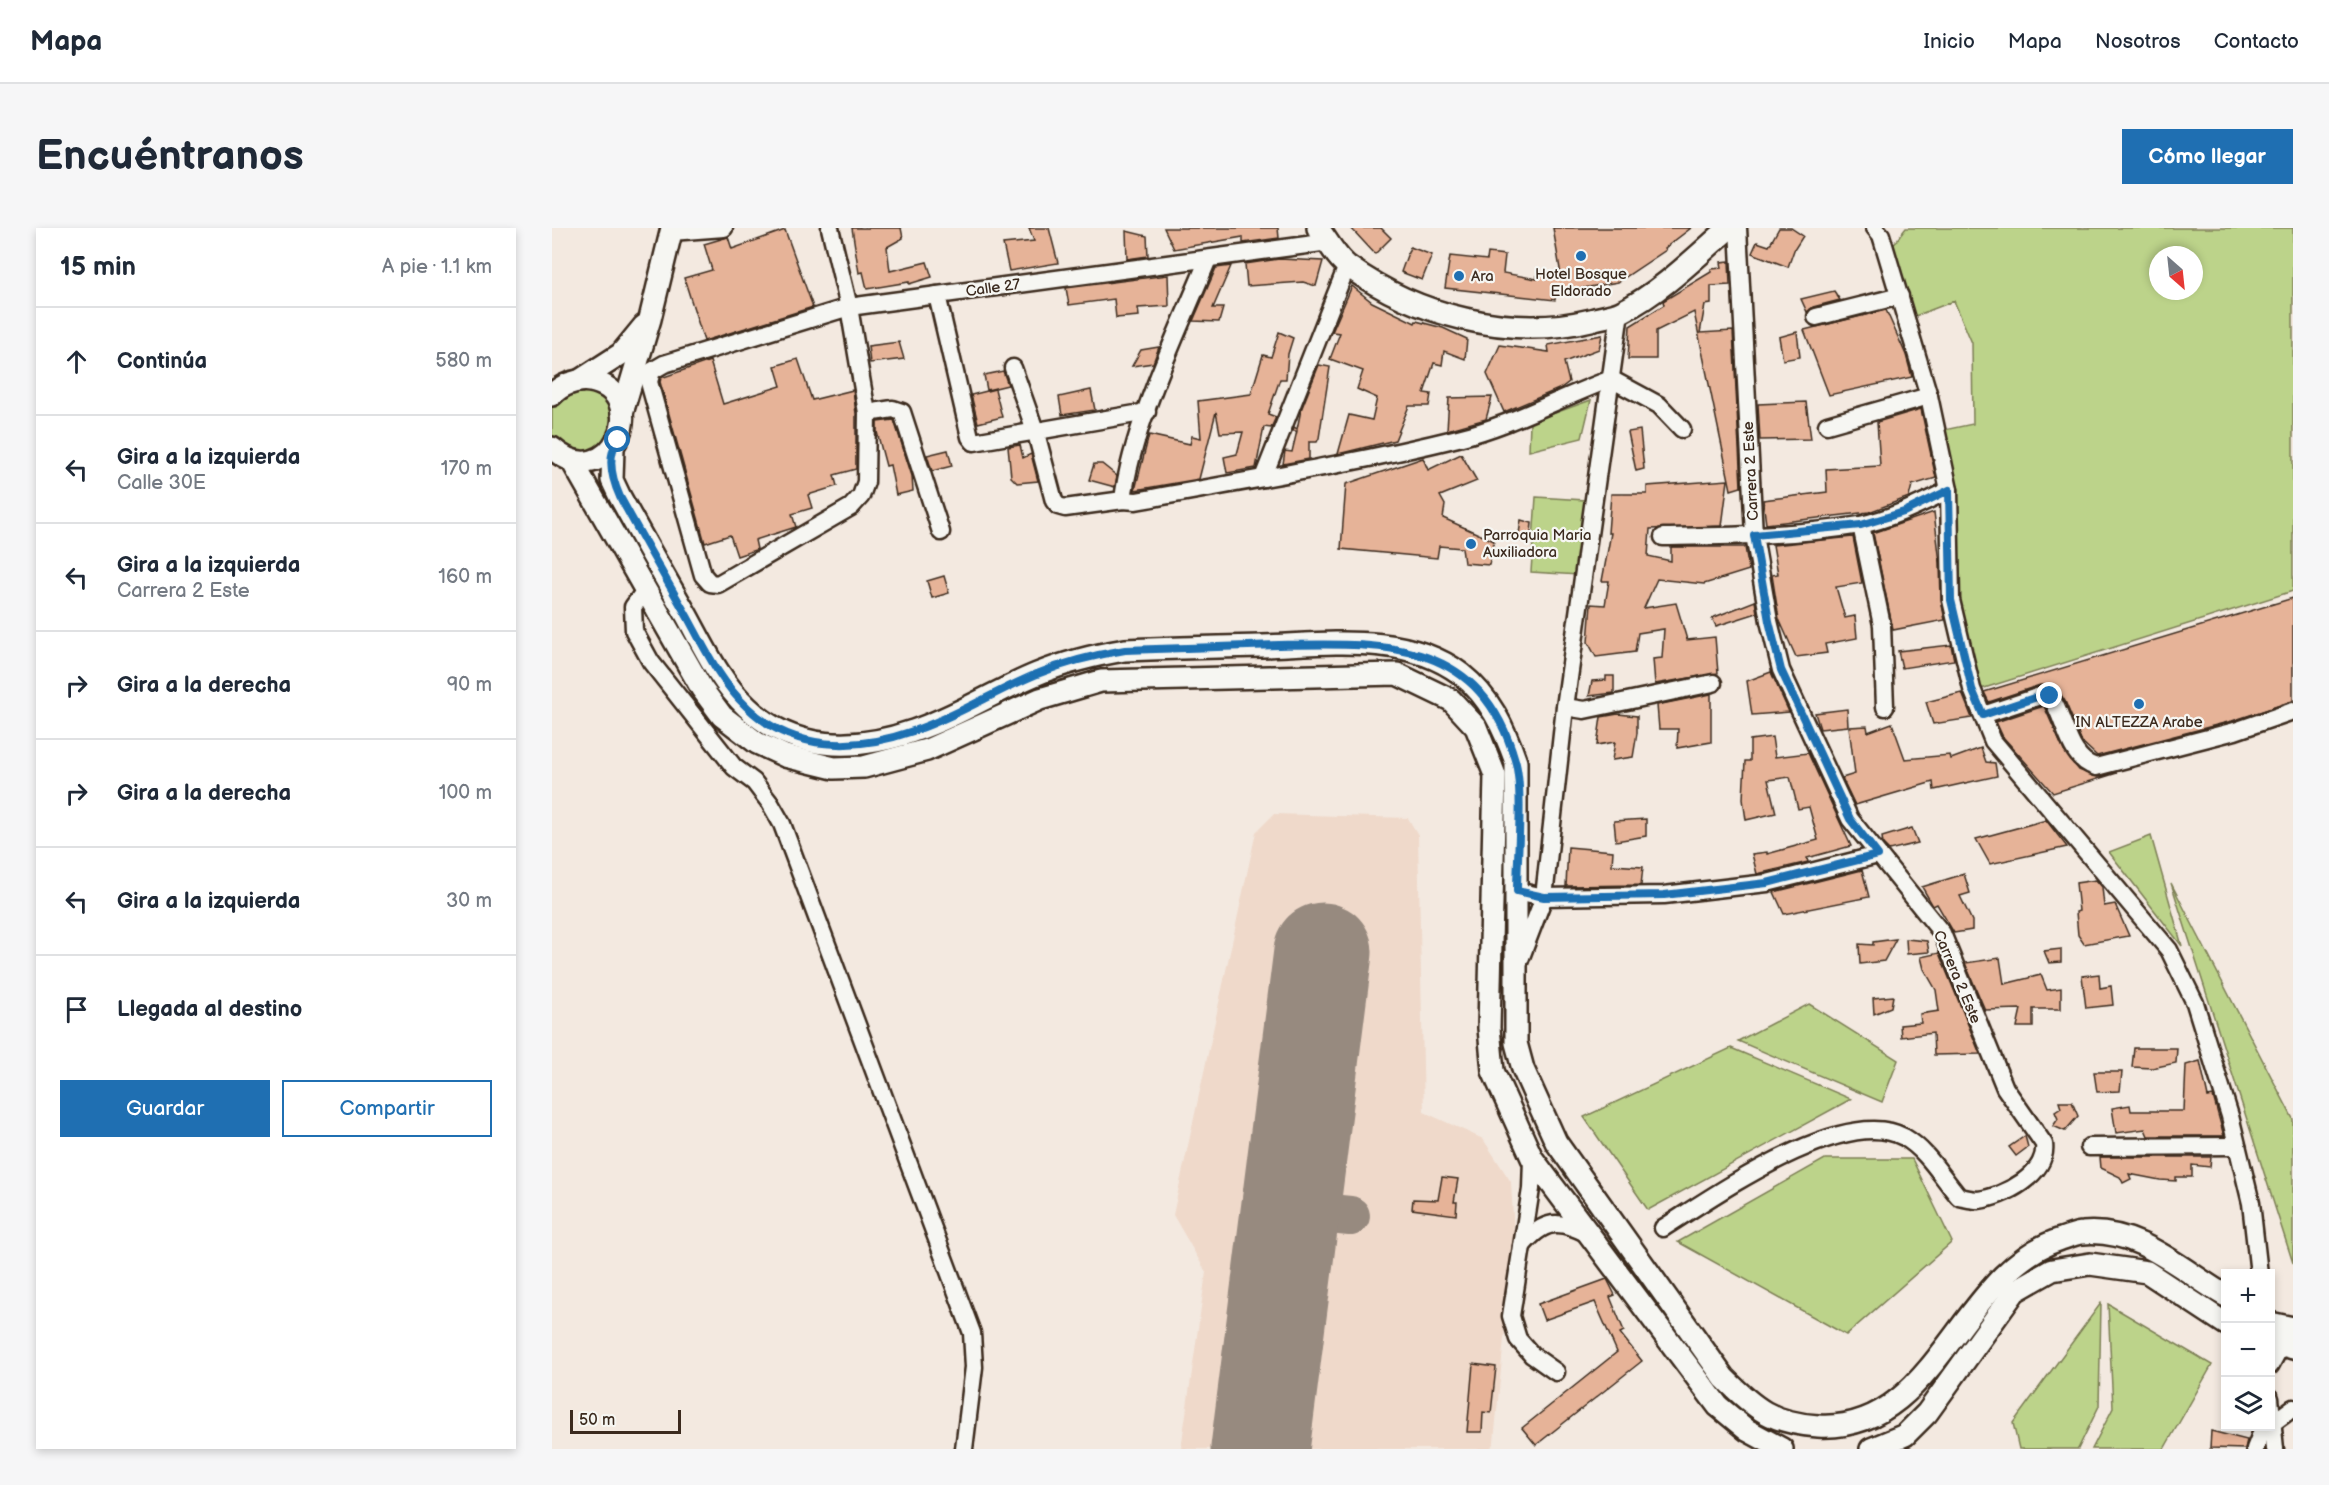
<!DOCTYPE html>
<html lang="es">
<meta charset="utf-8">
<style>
:root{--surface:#fff;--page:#f6f6f7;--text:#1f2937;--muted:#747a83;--line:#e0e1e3;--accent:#1f6fb2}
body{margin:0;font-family:"Balsamiq Sans",sans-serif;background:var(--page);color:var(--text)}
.controls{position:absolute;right:18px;bottom:18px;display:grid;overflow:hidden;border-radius:0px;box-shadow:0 3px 9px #0003}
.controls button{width:54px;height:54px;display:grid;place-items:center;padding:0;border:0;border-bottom:2px solid var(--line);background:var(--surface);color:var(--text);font:30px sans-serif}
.compass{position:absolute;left:1597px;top:18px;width:54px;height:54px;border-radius:50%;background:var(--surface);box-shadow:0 3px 9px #0003;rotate:153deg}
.scale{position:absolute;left:18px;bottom:15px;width:111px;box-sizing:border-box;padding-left:6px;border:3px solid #3b2a1e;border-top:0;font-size:16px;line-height:21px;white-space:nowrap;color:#3b2a1e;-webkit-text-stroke:4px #f6f6f2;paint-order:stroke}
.stop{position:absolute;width:18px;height:18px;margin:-14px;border:4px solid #1f6fb2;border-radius:50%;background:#fff}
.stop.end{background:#1f6fb2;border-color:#fff;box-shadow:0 2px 6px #0008}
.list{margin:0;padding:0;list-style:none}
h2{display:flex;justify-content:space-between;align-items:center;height:78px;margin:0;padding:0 24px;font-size:26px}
h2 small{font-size:20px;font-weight:400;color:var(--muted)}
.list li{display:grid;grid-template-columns:39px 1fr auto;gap:18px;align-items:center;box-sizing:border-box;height:108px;padding:0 24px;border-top:2px solid var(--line)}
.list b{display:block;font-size:22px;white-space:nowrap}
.list p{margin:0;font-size:20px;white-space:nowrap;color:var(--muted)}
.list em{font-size:20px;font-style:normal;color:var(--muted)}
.actions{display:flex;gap:12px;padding:18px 24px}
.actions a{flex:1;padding:14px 0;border:2px solid var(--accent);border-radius:0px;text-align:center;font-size:21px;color:var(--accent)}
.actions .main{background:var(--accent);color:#fff}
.icon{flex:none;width:33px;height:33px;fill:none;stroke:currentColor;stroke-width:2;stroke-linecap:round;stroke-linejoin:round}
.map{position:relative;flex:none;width:1741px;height:1221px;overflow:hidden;border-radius:0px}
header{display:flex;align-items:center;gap:36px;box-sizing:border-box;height:84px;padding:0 30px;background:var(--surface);border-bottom:2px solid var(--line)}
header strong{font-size:28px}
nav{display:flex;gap:33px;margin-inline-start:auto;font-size:21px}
.intro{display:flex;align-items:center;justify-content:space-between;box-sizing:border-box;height:144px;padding:0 36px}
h1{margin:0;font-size:42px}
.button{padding:15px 27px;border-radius:0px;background:var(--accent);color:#fff;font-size:21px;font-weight:700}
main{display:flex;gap:36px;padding:0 36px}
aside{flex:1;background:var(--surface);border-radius:0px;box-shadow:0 3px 9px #0003}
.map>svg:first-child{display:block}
</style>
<header>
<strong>Mapa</strong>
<nav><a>Inicio</a><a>Mapa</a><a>Nosotros</a><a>Contacto</a></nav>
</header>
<div class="intro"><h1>Encuéntranos</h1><a class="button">Cómo llegar</a></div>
<main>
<aside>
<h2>15 min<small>A pie · 1.1 km</small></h2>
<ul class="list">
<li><svg class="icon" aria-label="ahead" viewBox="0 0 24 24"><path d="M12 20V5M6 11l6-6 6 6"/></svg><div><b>Continúa</b></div><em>580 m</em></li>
<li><svg class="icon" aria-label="left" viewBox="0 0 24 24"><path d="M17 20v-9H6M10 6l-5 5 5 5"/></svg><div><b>Gira a la izquierda</b><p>Calle 30E</p></div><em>170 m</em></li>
<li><svg class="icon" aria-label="left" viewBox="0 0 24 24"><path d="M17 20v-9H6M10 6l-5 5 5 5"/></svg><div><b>Gira a la izquierda</b><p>Carrera 2 Este</p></div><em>160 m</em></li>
<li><svg class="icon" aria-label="right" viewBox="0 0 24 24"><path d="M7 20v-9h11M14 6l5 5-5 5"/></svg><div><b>Gira a la derecha</b></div><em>90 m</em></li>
<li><svg class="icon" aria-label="right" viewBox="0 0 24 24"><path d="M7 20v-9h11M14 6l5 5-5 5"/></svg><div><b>Gira a la derecha</b></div><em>100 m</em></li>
<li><svg class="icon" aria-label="left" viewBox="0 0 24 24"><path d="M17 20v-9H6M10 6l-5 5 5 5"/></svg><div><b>Gira a la izquierda</b></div><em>30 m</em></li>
<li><svg class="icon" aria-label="arrive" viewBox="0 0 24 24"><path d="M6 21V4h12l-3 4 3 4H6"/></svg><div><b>Llegada al destino</b></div></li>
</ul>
<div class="actions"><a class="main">Guardar</a><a>Compartir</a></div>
</aside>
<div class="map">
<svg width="1741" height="1221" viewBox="0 0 1741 1221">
<rect width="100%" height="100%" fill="#f3e9e0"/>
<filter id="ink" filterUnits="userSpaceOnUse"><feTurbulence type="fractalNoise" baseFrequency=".0167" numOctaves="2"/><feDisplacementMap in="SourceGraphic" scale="12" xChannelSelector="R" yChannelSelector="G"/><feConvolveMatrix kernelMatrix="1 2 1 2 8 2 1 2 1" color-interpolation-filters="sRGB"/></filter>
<g filter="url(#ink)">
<polygon fill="#efd9ca" points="722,586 856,590 866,607 872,884 931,911 959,954 962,1006 942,1214 938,1221 629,1221 654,1044 621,987 704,604"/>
<g fill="#bcd38a" stroke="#7c7e54" stroke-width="1.5" fill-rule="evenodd">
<path d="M1354,0H1741V363L1426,462L1405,381L1392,202L1421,196L1420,115L1402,73L1358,90L1337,22ZM1606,27H1642V63H1606Z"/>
<polygon points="38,156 69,186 47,228 0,217 0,170"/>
<polygon points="1039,172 1030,210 977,223 978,194"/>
<polygon points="984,269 1033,272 1027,347 979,344"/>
<polygon points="1599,608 1630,718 1557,624"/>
<polygon points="1619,655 1741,891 1741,1035"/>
<polygon points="1257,776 1346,832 1330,874 1186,813"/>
<polygon points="1179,820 1299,871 1096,982 1032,889"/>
<polygon points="1273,931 1360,931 1400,1014 1294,1107 1126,1014"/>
<polygon points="1549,1075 1547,1178 1526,1221 1467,1221 1461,1195"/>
<polygon points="1556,1076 1660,1137 1612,1221 1540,1221 1561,1180"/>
</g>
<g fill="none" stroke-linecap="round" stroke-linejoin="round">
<polyline stroke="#978a7f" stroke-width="40" points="738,982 798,988"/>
<polyline stroke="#978a7f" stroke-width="99" points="708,1221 771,724"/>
</g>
<g fill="#e6b398" stroke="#3b2a1e" stroke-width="1.5">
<polygon points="300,0 349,0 351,10 335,19 338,43 375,34 380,49 357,56 357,54 315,61 311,44 307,45"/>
<polygon points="477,0 497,0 506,35 457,43 451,16 482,13"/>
<polygon points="612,0 726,0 727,10 691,15 691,9 622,21"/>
<polygon points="799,0 829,0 839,10 823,26"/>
<polygon points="1001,0 1139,0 1113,20 1114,22 1066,54 1004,65 1003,72 893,60 898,28 935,32 936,25 953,27 951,45 985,51 985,45 1009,47"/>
<polygon points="1227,0 1239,0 1251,8 1242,22 1236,39 1200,25 1205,14 1217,18"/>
<polygon points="233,2 261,79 152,113 132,50 160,42 152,16 176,9 180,21"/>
<polygon points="574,3 595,8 596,28 575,31"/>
<polygon points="858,19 880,27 870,52 849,44"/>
<polygon points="727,31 771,33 764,58 751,54 695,58 693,36"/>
<polygon points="1177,33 1178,57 1159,58 1159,76 1153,77 1148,105 1181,103 1189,259 1179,262 1142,84 1104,103 1104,131 1076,131 1078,98 1112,77 1111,73 1159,44 1159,41 1170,40 1169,34"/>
<polygon points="679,38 661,80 671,80 667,94 641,93 664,40"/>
<polygon points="616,47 617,78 586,80 587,88 564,90 562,71 517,77 514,60"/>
<polygon points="800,58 820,74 863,95 864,93 891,100 915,111 913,131 892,123 890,137 882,135 872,165 879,166 877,178 857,178 843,212 786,226 797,187 820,192 825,170 805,161 811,143 778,131 788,105 780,104"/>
<polygon points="1282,63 1288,72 1261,79 1255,84 1249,71"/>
<polygon points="1334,82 1354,127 1360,149 1277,167 1252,102"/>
<polygon points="727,104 741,110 736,126 734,151 728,151 716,186 724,189 719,200 712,199 704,240 675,245 672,229 685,226 691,204 668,205 664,184 647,251 583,262 597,207 638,216 640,208 649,210 646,173 699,166 711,127 719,129"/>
<polygon points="1245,104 1248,129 1231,132 1227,109"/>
<polygon points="1050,107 1047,121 1012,134 1017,154 1009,160 952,184 935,146 948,117 997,124 996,117"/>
<polygon points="347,114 352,131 318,135 316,118"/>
<polygon points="607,119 601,135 580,138 589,122"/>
<polygon points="246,131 260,172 301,162 304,186 304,241 282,247 285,258 256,267 260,280 240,286 244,299 203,312 205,321 203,322 185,328 178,307 153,315 108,154 109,150 158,133 171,176 229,158 223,138"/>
<polygon points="767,137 778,139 767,210 765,214 757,214 757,231 731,236 733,223 740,224 745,203 741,203 742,199 745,201 749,182"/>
<polygon points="451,143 456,157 435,162 432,147"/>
<polygon points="443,161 450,189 426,195 419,167"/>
<polygon points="539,162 543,182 510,187 507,169"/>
<polygon points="940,169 934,191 895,202 897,170"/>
<polygon points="1254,174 1259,211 1208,212 1206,176"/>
<polygon points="1369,181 1384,250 1360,257 1357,269 1317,284 1214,296 1211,272 1275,264 1274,241 1328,238 1325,194"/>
<polygon points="342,192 360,248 361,263 344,267 338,237 334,238 325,204 325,194"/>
<polygon points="1088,202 1092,241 1084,243 1076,204"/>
<polygon points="468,217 471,230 479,226 486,253 465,255 459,249 456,219"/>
<polygon points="396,222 400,238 380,243 375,227"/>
<polygon points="909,226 925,253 888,268 893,277 891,290 942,313 937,337 912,335 910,320 887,318 885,330 789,321 794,256 871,230 876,242"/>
<polygon points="542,236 550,236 565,248 563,259 537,252"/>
<polygon points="1176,252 1170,298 1098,301 1096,328 1119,333 1119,319 1193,319 1197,342 1152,356 1105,351 1092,380 1124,375 1135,412 1163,409 1166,445 1103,456 1101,431 1110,430 1112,401 1086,405 1083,424 1044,429 1036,414 1039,376 1053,377 1057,353 1050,353 1059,305 1056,305 1059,266 1095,266 1095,258"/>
<polygon points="1382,284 1388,335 1389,372 1393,392 1341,402 1321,305"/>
<polygon points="969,292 980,295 978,313 966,313"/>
<polygon points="1301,309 1310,355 1284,359 1293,390 1303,388 1305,410 1273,416 1275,425 1244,429 1227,391 1220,347 1226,346 1221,317"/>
<polygon points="392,348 397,365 380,370 375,353"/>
<polygon points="1741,370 1741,473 1680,493 1545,528 1530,514 1513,473 1503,459 1488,457 1437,474 1432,464"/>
<polygon points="1203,373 1205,385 1164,398 1160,390"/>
<polygon points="1399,417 1402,432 1350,440 1346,423"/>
<polygon points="1219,444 1237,484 1200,487 1195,453"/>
<polygon points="1054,448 1062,448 1062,465 1037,468 1040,453 1054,452"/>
<polygon points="1410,465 1420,490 1381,496 1374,474"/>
<polygon points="1159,466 1159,514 1125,520 1126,501 1107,501 1105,477"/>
<polygon points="1492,478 1512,523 1527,542 1546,549 1565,545 1501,565 1451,509 1444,494"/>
<polygon points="1295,481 1296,498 1268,501 1263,485"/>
<polygon points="1066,486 1085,488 1085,505 1081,529 1060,532 1063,514 1045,517 1049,489"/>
<polygon points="1340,495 1353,531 1398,527 1399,531 1429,520 1434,534 1443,535 1445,548 1382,562 1381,554 1303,577 1290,550 1303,546 1297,499 1315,498 1316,504"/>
<polygon points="1220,509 1223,529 1256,525 1299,618 1255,630 1256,634 1205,646 1200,626 1215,624 1215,626 1266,612 1257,579 1246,581 1238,549 1216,552 1224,585 1194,592 1191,571 1193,533 1198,533 1198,512"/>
<polygon points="1094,591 1094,608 1064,613 1062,593"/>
<polygon points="1494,592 1515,619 1438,636 1424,611"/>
<polygon points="1360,600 1366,615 1337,622 1331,616 1330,609"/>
<polygon points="1016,619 1061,623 1060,637 1091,639 1089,657 1014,658"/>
<polygon points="1310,642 1317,669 1232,686 1222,664"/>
<polygon points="1412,646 1418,665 1408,668 1420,693 1420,702 1402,705 1385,676 1381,678 1370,659"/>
<polygon points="1544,652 1550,659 1552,678 1563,676 1577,708 1532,716 1526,707 1524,684 1527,683 1524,655"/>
<polygon points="1344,711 1332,733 1308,736 1307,716 1321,717 1321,714"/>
<polygon points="1354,711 1375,713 1377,724 1355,726"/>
<polygon points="1509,721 1509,734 1497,735 1492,723"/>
<polygon points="1387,725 1428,826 1382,827 1381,805 1349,809 1348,797 1369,795 1368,786 1387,783 1384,762 1372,741 1369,729"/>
<polygon points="1448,730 1452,756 1489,747 1495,762 1509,760 1509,781 1481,781 1481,799 1465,799 1469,781 1433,782 1413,735"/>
<polygon points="1547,746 1548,760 1559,758 1561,777 1534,780 1530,748"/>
<polygon points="1341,768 1339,779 1322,786 1321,770"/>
<polygon points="1582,820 1625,820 1624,835 1600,840 1580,839"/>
<polygon points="1648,833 1656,869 1661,868 1672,908 1596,908 1593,901 1564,905 1560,880 1578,877 1579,883 1632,883 1634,837"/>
<polygon points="1542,844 1570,844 1568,863 1545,864"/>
<polygon points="1507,874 1520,874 1526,888 1513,903 1501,898 1506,891 1503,884 1509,880"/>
<polygon points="1473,908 1476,919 1464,928 1457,919"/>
<polygon points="1548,929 1659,929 1658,939 1640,937 1640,949 1624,949 1624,953 1608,952 1577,946 1579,951 1571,955 1568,949 1549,940"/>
<polygon points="890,949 906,951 902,974 905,974 904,987 860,981 861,971 886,972"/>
<polygon points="1055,1051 1063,1067 1058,1069 1072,1103 1068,1105 1090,1133 984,1217 970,1200 1065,1124 1043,1074 992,1092 986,1076"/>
<polygon points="921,1136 944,1139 939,1185 931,1184 930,1204 915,1204"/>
<polygon points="1659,1203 1695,1212 1693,1221 1658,1220"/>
</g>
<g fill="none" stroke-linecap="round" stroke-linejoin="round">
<defs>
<g id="minor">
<polyline points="278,0 297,79 315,185 314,254 309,268 299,279 166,356 158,355 151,347 97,154 100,143 112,136 297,79 777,14"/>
<polyline points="1323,0 1329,7 1377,168 1397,262 1399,372 1420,461 1441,513 1617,722 1643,775 1678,888 1699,975 1707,1046"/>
<polyline points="119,4 172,0"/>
<polyline points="385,67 418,209 422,214 595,184"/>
<polyline points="1264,89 1348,68"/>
<path d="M461,140L484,205L502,273L506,278L513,280L571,272L584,273C692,253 801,236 906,210C960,197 1007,170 1059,151L1107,177L1130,201"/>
<polyline points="315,185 341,181 350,184 389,304"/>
<polyline points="1275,197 1377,168"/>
<polyline points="711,250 795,38"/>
<path d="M571,272C580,197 627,102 656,31"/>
<polyline points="1309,297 1330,397 1333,479"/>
<path d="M1111,309C1176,308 1243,308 1308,297C1339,291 1368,276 1397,262"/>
<polyline points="94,361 81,379 82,403 99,434 182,539 202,554 218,575 230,596 420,1105 422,1139 412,1221"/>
<polyline points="1013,479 1032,482 1161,455"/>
<path d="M1431,487L1491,467L1498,468C1514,490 1515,531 1544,539L1683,503L1741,483"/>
<polyline points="965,663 992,669 1112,667 1215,655 1326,627"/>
<polyline points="966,737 992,669 1013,479 1068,84"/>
<polyline points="1537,919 1685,918"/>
<polyline points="980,930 979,961 959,1088 966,1111 980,1127 1004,1144"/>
<path d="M1111,1000C1162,968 1292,876 1352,909C1376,923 1389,948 1407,969C1413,970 1420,972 1426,972C1452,969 1496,946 1492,916L1453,860L1390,705L1298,591L1229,442L1217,393L1202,307L1186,0"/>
<path d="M970,1018C992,991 1007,991 1036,1006"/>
<polyline points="1718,1138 1730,1116"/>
<polyline points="1718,1170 1723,1221"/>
<polyline points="1722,1194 1741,1180"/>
<polyline points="1703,1221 1712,1198"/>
</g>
<g id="major">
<path d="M766,0C775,12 785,31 797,39C864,87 958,112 1039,92C1048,89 1061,88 1069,84C1109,64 1144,29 1177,0"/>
<polyline points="27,153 69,126 92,98"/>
<path d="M0,167C9,157 24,151 38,153C104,165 58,272 0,220"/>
<polyline points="70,185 98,91 120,0"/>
<path d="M61,220L60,252L68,269C90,309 112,348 135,388C152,419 168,454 195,479C241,524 304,523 361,503C404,489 443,463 485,446C514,434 543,427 573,422C618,420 664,419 710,418C774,416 854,404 909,446C938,469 952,500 964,534V815L971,841L1004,914L1172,1150C1203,1181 1220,1195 1266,1198C1385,1205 1407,1043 1509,1011C1516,1009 1524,1005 1531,1005C1587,1000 1629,1042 1674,1068"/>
<polyline points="20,233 150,461 170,488 205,515 233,528 282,540 312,539 375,522 488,471 549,453 845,446 899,472 924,499 943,547 937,800 941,843 980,930 1166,1178 1195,1202 1230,1221"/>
<polyline points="1718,1095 1741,1100"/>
<polyline points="1718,1113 1741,1120"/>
<polyline points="1319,1221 1353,1207 1375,1185 1463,1063 1500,1042 1538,1036 1595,1044 1674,1096"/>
</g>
</defs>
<use href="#minor" stroke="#3b2a1e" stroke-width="21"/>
<use href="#major" stroke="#3b2a1e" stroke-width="26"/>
<use href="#minor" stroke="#f6f6f2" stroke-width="16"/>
<use href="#major" stroke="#f6f6f2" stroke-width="21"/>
</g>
</g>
<g fill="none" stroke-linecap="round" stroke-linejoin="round" filter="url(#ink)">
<path stroke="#1f6fb2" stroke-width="8" d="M66,212C54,229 60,251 68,269C90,309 112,348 135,388C152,419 168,454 195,479C241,524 304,523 361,503C404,489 443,463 485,446C514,434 542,427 573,422C624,420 676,419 727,417C832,415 928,410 963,532C972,562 965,629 965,663L992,669L1112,667L1215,655L1326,627L1298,591L1229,442L1217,393L1202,307L1309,297L1352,284L1397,262L1399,372L1420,461L1431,487L1491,467L1498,468"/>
</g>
<g fill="#1f6fb2" stroke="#f6f6f2" stroke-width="2">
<circle cx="1029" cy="28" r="6"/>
<circle cx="907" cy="48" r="6"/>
<circle cx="919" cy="316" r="6"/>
<circle cx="1587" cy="476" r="6"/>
</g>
<g text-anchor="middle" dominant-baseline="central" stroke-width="4.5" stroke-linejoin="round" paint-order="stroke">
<g font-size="15" fill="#3b2a1e" stroke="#f6f6f2">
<text x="1029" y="46">Hotel Bosque<tspan x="1029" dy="17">Eldorado</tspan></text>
<text x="919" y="48" text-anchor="start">Ara</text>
<text x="931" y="307" text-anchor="start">Parroquia Maria<tspan x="931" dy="17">Auxiliadora</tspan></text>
<text x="1587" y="494">IN ALTEZZA Arabe</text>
</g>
<g font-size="15" fill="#3b2a1e" stroke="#f6f6f2">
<text transform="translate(441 60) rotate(-8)">Calle 27</text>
<text transform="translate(1199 243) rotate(-93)">Carrera 2 Este</text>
<text transform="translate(1405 749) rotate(67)">Carrera 2 Este</text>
</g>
</g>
</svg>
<div class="controls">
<button>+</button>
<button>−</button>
<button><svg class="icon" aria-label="layers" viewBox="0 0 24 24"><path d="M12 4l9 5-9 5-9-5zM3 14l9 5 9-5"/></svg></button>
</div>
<svg class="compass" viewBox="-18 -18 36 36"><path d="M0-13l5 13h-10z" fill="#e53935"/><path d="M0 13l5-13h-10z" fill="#747a83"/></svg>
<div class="scale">50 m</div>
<div class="stop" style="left:66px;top:212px"></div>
<div class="stop end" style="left:1498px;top:468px"></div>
</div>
</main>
